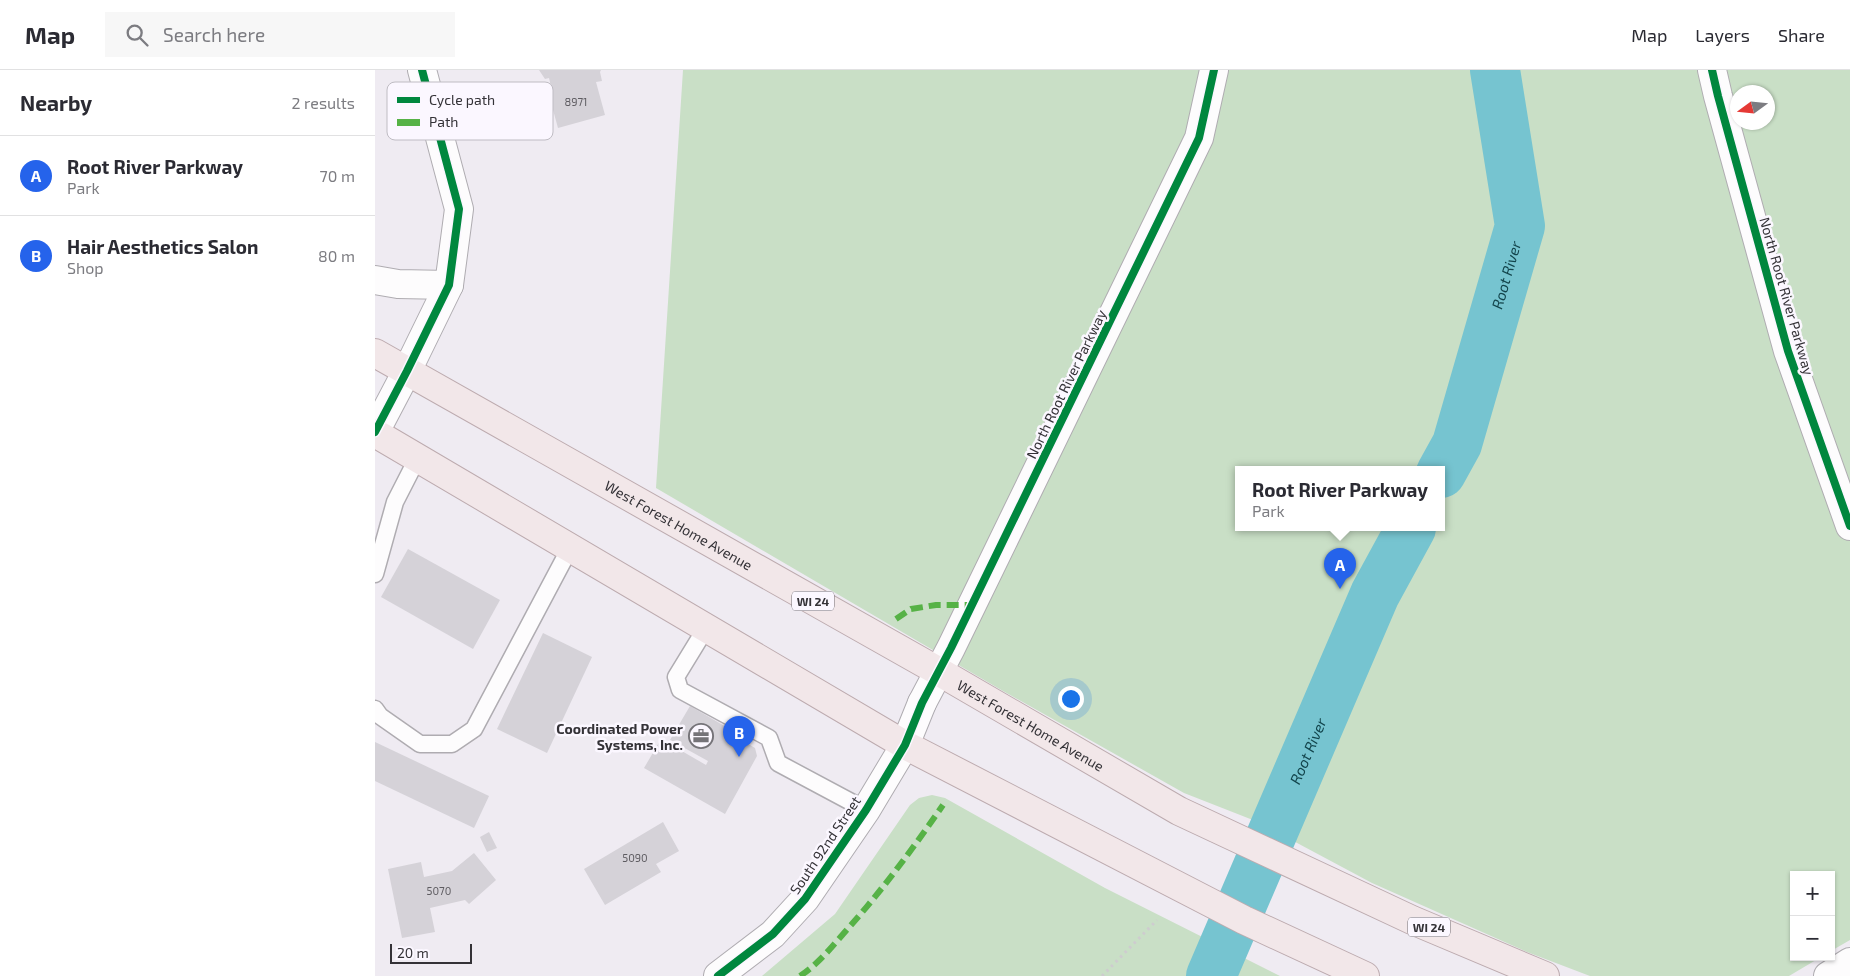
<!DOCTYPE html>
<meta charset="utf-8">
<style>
:root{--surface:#fff;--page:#f7f7f7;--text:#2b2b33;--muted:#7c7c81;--line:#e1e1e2;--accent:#2563eb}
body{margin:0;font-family:"Exo 2",sans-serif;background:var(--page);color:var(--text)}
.controls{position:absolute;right:15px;bottom:15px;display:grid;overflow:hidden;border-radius:0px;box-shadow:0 1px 4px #0004}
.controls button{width:45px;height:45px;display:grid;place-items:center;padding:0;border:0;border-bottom:1px solid var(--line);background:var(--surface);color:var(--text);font:25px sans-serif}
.compass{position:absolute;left:1355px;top:15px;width:45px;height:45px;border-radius:50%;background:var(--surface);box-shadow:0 1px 4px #0004;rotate:255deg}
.scale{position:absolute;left:15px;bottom:12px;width:82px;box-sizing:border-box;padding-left:5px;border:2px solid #343237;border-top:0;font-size:14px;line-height:18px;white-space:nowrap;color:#343237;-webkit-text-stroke:4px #fbf7ff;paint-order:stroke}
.you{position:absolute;left:695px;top:628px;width:18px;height:18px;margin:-12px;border:4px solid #fff;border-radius:50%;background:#1a73e8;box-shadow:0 0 0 8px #1a73e833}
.badge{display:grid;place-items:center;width:32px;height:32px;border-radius:50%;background:var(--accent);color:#fff;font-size:16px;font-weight:700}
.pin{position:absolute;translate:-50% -41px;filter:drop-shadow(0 1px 2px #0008)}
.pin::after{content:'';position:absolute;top:26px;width:18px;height:15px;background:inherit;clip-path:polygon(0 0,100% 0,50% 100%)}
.popup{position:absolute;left:860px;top:396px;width:210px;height:65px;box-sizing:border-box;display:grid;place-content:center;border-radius:0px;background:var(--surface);filter:drop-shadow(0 1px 4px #0005);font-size:16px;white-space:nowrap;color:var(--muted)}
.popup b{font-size:19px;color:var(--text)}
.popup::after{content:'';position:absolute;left:50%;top:100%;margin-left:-10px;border:10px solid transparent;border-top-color:var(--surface)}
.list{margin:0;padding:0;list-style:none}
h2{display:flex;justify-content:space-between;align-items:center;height:65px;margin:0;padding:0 20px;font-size:21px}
h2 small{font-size:16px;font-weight:400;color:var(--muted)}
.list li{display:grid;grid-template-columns:32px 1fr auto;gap:15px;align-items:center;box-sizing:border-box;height:80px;padding:0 20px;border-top:1px solid var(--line)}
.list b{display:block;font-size:19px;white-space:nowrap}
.list p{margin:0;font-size:16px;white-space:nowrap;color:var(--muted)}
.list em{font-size:16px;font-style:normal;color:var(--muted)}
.icon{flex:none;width:28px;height:28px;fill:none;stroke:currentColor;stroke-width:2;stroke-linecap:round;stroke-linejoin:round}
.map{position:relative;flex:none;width:1475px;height:906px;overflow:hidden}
header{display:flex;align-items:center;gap:30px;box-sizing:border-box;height:70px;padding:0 25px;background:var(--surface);border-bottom:1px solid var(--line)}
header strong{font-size:24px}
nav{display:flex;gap:28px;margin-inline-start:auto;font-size:18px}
.search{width:350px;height:45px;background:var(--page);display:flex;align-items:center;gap:12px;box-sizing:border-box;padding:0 18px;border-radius:0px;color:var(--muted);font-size:19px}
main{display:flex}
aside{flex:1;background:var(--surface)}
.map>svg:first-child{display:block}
</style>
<header>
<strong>Map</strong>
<div class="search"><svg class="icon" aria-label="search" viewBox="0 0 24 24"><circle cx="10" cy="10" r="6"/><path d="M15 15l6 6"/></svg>Search here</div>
<nav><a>Map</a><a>Layers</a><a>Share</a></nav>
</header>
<main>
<aside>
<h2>Nearby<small>2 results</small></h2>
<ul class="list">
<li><span class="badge">A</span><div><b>Root River Parkway</b><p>Park</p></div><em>70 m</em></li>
<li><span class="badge">B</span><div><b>Hair Aesthetics Salon</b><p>Shop</p></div><em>80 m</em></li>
</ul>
</aside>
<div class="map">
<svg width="1475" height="906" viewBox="0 0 1475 906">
<rect width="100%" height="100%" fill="#efebf2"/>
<g fill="#c9dfc6" fill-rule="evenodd">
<path d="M308,0H1475V870L1456,881V805H1419V887H1446L1414,906H1215L1152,882L997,813L883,752L809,723L628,621L281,418ZM1362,22H1392V52H1362ZM864,400H1066V458H864Z"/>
<polygon points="557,725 570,728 730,818 905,906 387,906 460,844 535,735 544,728"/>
</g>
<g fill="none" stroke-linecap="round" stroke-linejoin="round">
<g stroke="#76c4d0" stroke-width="50">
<path id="s1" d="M1066,403L1082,374L1145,156L1120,0"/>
<path id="s2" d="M836,906L1000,524L1036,458"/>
</g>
</g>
<g fill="#d5d2d8">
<polygon points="164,0 226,0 225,2 227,11 221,12 230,45 183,58 172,18 176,17 174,8 170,9"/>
<polygon points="33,479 125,530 98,579 6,527"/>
<polygon points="168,563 217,587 172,683 122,659"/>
<polygon points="315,636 372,669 370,672 380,678 382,686 350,744 269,698 286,669 331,695 333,691 295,670"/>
<polygon points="0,672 114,726 99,758 0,711"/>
<polygon points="288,752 304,781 281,794 286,802 230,835 209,799"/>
<polygon points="114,762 122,778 112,782 105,767"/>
<polygon points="99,783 121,810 94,834 90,830 55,838 60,862 27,868 13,799 46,792 49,807 77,801"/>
</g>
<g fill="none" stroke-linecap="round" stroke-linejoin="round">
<defs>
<g id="lane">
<polyline points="0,504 20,432 43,387"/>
<polyline points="331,558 301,607 305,620 394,668 403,693 491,740"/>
<polyline points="0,639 5,646 45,674 77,674 99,659 195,478"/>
</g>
<g id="street">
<polyline points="1337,0 1343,26 1413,281 1475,456"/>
<polyline points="0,210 23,214 74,215"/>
<polyline points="547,633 576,578 824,68 839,0"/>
</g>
<g id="secondary">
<polyline points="0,362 32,301 74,215 84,139 47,0"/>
<polyline points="343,906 398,864 430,829 491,740 530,675 547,633"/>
<polyline points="1453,906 1475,892"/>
</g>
<g id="primary">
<path id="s3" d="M0,283L563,601L804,741L1037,850L1170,906"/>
<polyline points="0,363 530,675 869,850 990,906"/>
</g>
</defs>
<use href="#lane" stroke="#afacb1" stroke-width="19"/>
<use href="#street" stroke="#afacb1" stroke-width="30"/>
<use href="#secondary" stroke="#afacb1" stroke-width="30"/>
<use href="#primary" stroke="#bdabaf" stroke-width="30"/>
<polyline stroke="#cecccf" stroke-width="3" stroke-dasharray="2.5 4" stroke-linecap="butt" points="727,906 782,850"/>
<use href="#lane" stroke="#fdfcfd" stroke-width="16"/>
<use href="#street" stroke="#fdfcfd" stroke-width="28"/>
<use href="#secondary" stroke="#fdfcfd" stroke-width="28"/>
<use href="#primary" stroke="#f2e7e9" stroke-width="28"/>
<g stroke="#56b246" stroke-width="6" stroke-dasharray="12 6" stroke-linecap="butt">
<polyline points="521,549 536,539 561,535 598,535"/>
<path d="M425,906C443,894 455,879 469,863C505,823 537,780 568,735"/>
</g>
<defs>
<g id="cycleway">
<polyline points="1337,0 1343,26 1413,281 1475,456"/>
<polyline points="0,362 32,301 74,215 84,139 47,0"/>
<polyline points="343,906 398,864 430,829 491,740 530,675 547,633 576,578 824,68 839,0"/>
</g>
</defs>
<use href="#cycleway" stroke="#fbf7ff" stroke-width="11"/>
<use href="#cycleway" stroke="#00873e" stroke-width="8"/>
</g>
<defs>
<symbol id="office-ring" viewBox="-11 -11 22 22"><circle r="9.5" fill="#fbf7ff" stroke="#757378" stroke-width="1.5"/><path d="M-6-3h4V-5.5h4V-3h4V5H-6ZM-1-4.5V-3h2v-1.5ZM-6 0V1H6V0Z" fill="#757378"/></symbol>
</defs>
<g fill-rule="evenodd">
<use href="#office-ring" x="312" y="652" width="28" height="28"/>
</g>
<g text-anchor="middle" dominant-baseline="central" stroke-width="5" stroke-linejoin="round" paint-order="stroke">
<g font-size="11" fill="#5e5c61">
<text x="201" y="31">8971</text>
<text x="260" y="787">5090</text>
<text x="64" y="820">5070</text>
</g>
<g fill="#fbf7ff" stroke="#706d73" stroke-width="1">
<rect x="417" y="521.5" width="42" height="19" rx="4"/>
<rect x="1033" y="847.5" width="42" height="19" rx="4"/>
</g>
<g font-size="12" font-weight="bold" fill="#343237">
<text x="438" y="531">WI 24</text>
<text x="1054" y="857">WI 24</text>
</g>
<g font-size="14" fill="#343237" stroke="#fbf7ff">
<text transform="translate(1412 226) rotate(74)">North Root River Parkway</text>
<text transform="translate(691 314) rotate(-64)">North Root River Parkway</text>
<text stroke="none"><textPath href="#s3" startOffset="349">West Forest Home Avenue</textPath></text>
<text stroke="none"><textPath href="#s3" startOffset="754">West Forest Home Avenue</textPath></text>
<text transform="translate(450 775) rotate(-56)">South 92nd Street</text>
</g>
<g font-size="14" font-weight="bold" fill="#343237" stroke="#fbf7ff" text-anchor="end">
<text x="308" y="658">Coordinated Power<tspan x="308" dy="16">Systems, Inc.</tspan></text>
</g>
<g font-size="15" font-style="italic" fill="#13454c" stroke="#fbf7ff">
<text stroke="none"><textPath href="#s1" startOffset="209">Root River</textPath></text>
<text stroke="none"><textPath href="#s2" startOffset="245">Root River</textPath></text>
</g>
</g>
<rect x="12" y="12" width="166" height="58" rx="8" fill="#fbf7ff" stroke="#bfbcc3" stroke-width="1"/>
<rect x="22" y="27" width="23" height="6" fill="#00873e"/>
<rect x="22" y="49" width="23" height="7" fill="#56b246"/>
<g font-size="14" fill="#343237">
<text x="54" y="35">Cycle path</text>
<text x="54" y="57">Path</text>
</g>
</svg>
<div class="controls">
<button>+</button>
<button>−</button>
</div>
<svg class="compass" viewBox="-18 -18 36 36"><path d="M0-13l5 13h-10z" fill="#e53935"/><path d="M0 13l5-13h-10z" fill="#7c7c81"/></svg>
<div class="scale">20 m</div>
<div class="you"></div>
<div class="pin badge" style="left:965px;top:519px">A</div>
<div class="popup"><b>Root River Parkway</b>Park</div>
<div class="pin badge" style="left:364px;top:687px">B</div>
</div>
</main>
